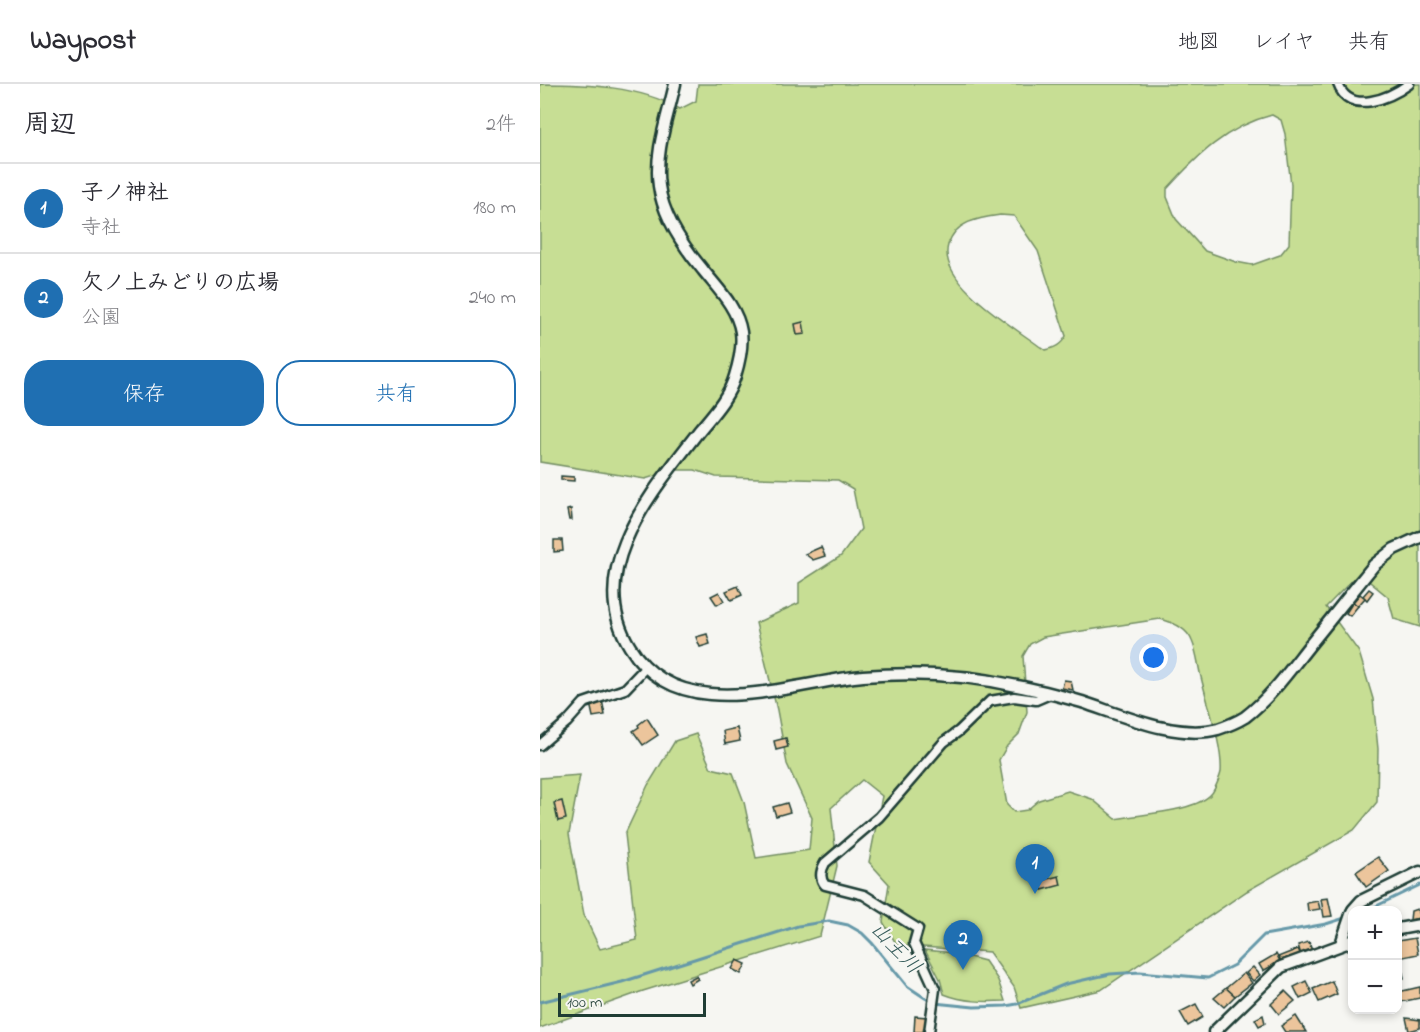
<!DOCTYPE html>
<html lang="ja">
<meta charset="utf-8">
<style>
:root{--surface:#fff;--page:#f7f7f7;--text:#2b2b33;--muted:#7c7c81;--line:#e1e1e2;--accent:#1f6fb2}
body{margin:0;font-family:"Indie Flower","Klee One",sans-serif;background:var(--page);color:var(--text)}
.controls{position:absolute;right:18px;bottom:18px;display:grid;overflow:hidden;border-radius:12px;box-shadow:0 3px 9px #0003}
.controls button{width:54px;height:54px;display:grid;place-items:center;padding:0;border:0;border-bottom:2px solid var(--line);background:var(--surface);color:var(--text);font:30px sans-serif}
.scale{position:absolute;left:18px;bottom:15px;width:148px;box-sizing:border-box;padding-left:6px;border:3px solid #1f3d34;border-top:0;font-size:16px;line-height:21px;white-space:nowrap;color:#1f3d34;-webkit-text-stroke:4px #f6f6f2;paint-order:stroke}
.you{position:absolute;left:614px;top:574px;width:21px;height:21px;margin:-15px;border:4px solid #fff;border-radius:50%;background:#1a73e8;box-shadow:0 0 0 9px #1a73e833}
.badge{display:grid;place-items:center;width:39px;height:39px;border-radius:50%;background:var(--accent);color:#fff;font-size:20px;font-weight:700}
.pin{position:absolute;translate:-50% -50px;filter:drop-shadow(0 2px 3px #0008)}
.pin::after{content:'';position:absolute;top:32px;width:21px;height:18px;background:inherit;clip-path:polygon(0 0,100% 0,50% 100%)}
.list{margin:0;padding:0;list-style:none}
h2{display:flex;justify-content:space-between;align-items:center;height:78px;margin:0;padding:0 24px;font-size:26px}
h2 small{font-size:20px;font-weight:400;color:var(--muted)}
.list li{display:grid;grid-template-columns:39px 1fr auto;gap:18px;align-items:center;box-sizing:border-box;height:90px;padding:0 24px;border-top:2px solid var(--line)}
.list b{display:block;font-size:22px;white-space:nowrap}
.list p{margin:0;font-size:20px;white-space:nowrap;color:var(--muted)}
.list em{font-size:20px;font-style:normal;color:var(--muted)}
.actions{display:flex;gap:12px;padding:18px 24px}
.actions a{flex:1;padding:14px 0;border:2px solid var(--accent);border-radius:24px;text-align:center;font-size:21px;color:var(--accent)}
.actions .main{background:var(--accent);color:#fff}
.map{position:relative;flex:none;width:880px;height:948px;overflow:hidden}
header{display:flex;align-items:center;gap:36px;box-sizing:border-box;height:84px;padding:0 30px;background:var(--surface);border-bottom:2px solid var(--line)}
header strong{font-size:28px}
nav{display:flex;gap:33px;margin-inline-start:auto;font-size:21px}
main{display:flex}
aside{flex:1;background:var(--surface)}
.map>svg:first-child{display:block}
</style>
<header>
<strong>Waypost</strong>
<nav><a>地図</a><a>レイヤ</a><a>共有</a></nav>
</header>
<main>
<aside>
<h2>周辺<small>2件</small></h2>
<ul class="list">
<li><span class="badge">1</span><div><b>子ノ神社</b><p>寺社</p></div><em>180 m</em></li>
<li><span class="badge">2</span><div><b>欠ノ上みどりの広場</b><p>公園</p></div><em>240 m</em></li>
</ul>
<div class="actions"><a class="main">保存</a><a>共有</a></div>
</aside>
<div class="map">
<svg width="880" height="948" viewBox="0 0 880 948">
<rect width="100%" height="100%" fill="#f6f6f2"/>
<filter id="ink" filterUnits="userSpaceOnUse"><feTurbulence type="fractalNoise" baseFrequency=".0167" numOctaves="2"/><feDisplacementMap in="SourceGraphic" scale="12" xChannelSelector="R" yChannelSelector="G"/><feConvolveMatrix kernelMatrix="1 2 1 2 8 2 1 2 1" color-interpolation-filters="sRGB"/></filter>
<g filter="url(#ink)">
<g fill="#c7de94" stroke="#738e64" stroke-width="1.5" fill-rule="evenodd">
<path d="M0,0C47,0 99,2 140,25L156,17L158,0H880V543L854,535L848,513L819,489L786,523L819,568L833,615L838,665L837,718L814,746L707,807L561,906L481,924L474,903L449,868L357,861L343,838L349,800L329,778L342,712L322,696L291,724L297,782L280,852L103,907L0,944V694L40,691L29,750L44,831L60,865L97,856L85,750L108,701L135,657L156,650L171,684L193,689L204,718L216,774L269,766L272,734L247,680L237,626L216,539L259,519V499L301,472L321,445L313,405L298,396L176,393L155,386H135L105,395L0,378ZM732,31L741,36L745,50L751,101L749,160L740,171L712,181L696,178L665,167L636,135L627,113V105C656,73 687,42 732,31ZM460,131L474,132L498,167L526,252C521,261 515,264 505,266L499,262C474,243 397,198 408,161C415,137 439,134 460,131ZM620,535C632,538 647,544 652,557C657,568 658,582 661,593C667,619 683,663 681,688C680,693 675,705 672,709C657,728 599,730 576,735L552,715L528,707L499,716L487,726L474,728L467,721L459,676L467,662L479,650L487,628L483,572L490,560L503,553Z"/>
<path d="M385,866L414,869L445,877L458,896L465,917C444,918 424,918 404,910L400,895Z"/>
</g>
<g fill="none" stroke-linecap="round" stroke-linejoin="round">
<g stroke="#6699a9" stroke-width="3">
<polyline points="828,826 880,801"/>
<polyline points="0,918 82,898 258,842 289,837 308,841 322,849 332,859 367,902 385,914 394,919 434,923 466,922 477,920 526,900 570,890 600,888 668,894 694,881 724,851 786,840 808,833"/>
</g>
</g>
<g fill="#ecc59c" stroke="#1f3d34" stroke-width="1.5">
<polygon points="263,238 265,250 257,251 255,240"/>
<polygon points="21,392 34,393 34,397 21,396"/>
<polygon points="31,425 32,436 29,436 27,426"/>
<polygon points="14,456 22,456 23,467 14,468"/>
<polygon points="281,463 285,472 273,476 265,470"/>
<polygon points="198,502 202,511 191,516 186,507"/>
<polygon points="829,505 833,508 827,516 823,512"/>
<polygon points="179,508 184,517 177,521 171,512"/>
<polygon points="820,510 825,514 818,522 813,518"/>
<polygon points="813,518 818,522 810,532 806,529"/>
<polygon points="167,550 170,560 160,563 156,553"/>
<polygon points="524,596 531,597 533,606 522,604"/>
<polygon points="62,616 65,631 53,633 50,619"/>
<polygon points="107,634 118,651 103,661 93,647 99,643 98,641"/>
<polygon points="197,644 200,657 185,660 183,647"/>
<polygon points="246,654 248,663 236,666 234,657"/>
<polygon points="22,717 26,735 18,737 14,719"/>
<polygon points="247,719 250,728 236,732 233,723"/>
<polygon points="838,773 849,787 826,803 816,788"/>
<polygon points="519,792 521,801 502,806 499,797"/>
<polygon points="788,814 792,832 784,833 781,815"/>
<polygon points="778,817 780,825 768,827 767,819"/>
<polygon points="877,825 880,834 870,836 871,827"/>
<polygon points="875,854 878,870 858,874 858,857"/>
<polygon points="769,858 772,867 761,871 758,861"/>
<polygon points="758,865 761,871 744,879 738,873"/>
<polygon points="736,870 740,877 723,887 719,880"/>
<polygon points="197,876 206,880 201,890 192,885"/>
<polygon points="861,880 864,894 858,896 858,881"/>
<polygon points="713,883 720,891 713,897 706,889"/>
<polygon points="704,889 712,899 695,912 686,904"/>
<polygon points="156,892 158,895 150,900 148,896"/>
<polygon points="766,897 772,909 760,915 754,903"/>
<polygon points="792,897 797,910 779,918 773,905"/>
<polygon points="880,903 880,914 860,918 858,908"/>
<polygon points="686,904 695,912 684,923 674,914"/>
<polygon points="745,907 755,917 739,930 731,920"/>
<polygon points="656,920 663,933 648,942 640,928"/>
<polygon points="723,931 725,939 719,942 715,935"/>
<polygon points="375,932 387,933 385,948 374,948"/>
<polygon points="756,932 766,948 745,948 741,942"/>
<polygon points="866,934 880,936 880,944 869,947"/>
</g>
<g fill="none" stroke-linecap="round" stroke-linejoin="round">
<defs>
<g id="minor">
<path d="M798,0C809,32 850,14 869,0"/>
<polyline points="0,661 27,638 44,619 85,605 106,583"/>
<path d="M389,948L395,905L374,859L378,845L324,811L285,801C279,794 281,786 285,779L339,733L404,658L419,647L450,617L474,613L496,616L510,610"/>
</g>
<g id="tertiary">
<path d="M135,0C128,32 114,69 119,102C123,133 143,162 163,186C178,205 197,223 201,248C203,262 199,279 195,292C189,313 173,330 159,347C114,406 42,486 90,563C139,644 249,599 323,592C374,588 428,591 477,602C499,606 521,612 542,618C582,631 636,656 678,645C687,642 697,638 705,633C730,614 750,586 769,562C791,535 812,508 834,481L854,465L880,453"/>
<polyline points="813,826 821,817 880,788"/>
<polyline points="858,845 880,841"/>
<polyline points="801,860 812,828"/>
<polyline points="674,948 741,883 812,857"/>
</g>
</defs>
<use href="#minor" stroke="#1f3d34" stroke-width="13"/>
<use href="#tertiary" stroke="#1f3d34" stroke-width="15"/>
<use href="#minor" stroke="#f6f6f2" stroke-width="8"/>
<use href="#tertiary" stroke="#f6f6f2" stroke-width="10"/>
</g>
</g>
<g text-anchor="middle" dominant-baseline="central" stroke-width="4.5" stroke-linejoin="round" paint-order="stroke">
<g font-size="21" font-style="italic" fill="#375c5b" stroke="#f6f6f2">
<text transform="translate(355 865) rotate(46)">山王川</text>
</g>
</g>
</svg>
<div class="controls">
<button>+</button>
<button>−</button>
</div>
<div class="scale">100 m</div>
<div class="you"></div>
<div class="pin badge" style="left:495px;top:810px">1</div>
<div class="pin badge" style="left:423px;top:886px">2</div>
</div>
</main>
